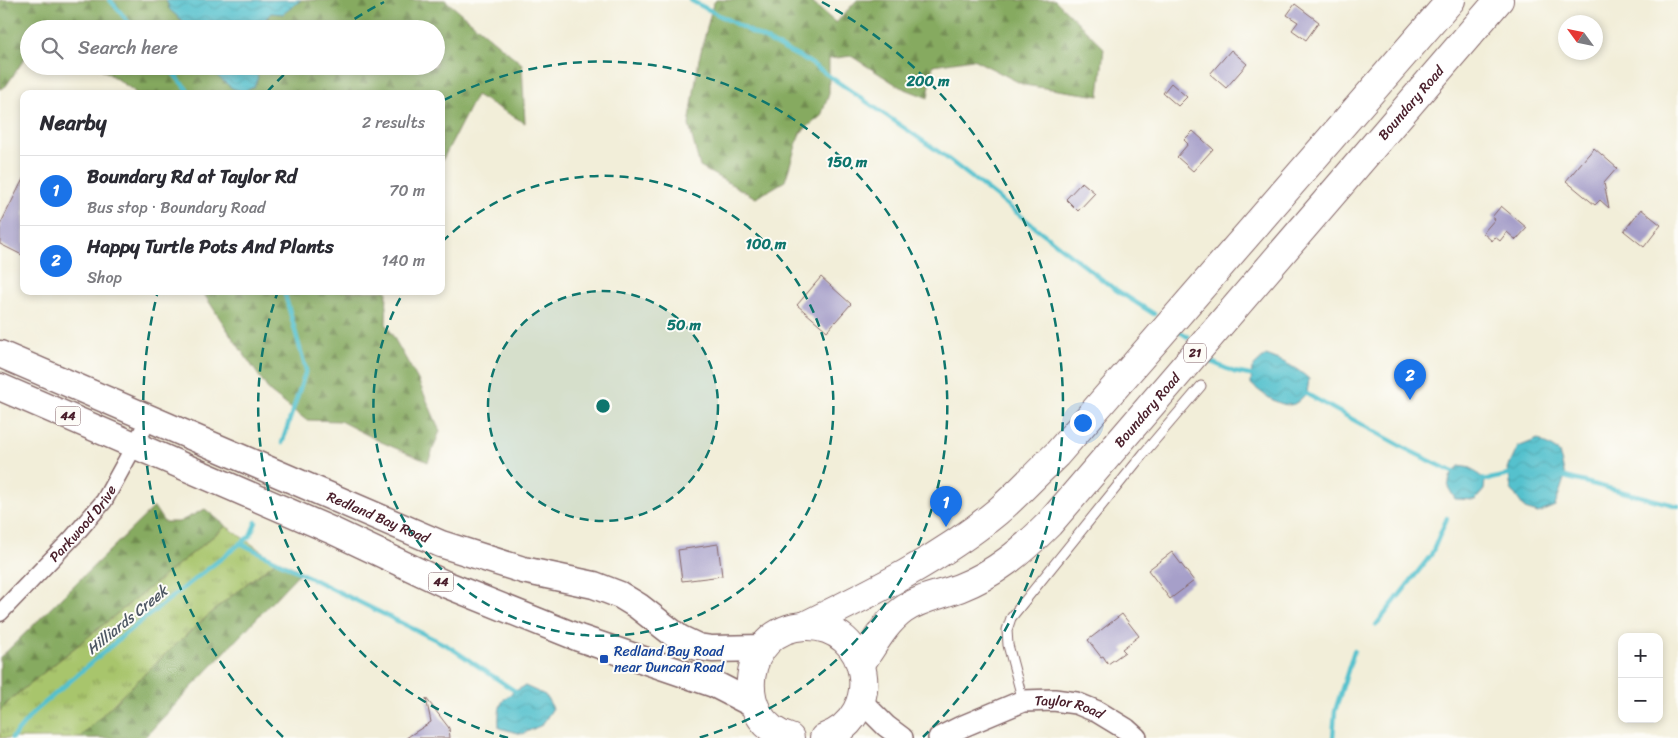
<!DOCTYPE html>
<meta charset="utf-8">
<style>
:root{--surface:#fff;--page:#f7f7f7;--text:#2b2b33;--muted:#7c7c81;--line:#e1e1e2;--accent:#1a73e8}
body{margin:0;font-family:Sriracha,sans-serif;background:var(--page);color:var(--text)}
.controls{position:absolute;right:15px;bottom:15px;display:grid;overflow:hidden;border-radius:10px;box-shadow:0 2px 8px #0003}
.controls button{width:45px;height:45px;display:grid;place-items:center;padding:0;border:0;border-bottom:1px solid var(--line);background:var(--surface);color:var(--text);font:25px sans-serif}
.compass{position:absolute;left:1558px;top:15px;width:45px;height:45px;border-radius:50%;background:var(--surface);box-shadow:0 2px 8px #0003;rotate:303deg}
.you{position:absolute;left:1082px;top:422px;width:18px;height:18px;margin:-12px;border:4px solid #fff;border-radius:50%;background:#1a73e8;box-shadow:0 0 0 8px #1a73e833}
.badge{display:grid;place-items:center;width:32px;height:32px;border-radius:50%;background:var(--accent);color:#fff;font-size:16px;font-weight:700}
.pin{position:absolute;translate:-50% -41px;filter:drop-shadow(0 1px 2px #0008)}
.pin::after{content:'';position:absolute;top:26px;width:18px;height:15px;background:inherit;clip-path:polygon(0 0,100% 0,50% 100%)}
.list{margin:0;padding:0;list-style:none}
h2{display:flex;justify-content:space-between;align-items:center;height:65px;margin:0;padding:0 20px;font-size:21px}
h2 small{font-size:16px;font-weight:400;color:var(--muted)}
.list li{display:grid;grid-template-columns:32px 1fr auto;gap:15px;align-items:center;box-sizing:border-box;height:70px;padding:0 20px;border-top:1px solid var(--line)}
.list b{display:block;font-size:19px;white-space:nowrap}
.list p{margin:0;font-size:16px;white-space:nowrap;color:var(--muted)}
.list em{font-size:16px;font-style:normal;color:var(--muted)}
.icon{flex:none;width:28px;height:28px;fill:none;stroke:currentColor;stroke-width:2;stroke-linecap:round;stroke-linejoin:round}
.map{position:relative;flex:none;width:1678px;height:738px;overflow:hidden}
.search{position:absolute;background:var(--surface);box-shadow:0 2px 8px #0003;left:20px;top:20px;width:425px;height:55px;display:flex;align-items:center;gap:12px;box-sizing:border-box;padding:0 18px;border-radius:28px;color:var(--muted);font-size:19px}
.panel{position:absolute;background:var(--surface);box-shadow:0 2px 8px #0003;left:20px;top:90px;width:425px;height:205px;border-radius:10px}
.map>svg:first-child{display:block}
</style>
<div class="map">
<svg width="1678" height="738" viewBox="0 0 1678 738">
<defs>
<pattern id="grass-tufts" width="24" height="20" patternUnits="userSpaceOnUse" patternTransform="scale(1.25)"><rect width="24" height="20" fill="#a8c56c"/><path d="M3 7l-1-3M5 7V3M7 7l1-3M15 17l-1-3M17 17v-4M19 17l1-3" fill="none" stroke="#8b9f59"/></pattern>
<pattern id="forest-firs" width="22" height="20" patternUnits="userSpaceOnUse" patternTransform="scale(1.25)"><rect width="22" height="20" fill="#86aa60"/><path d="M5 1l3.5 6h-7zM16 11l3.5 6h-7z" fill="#708a4f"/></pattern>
<pattern id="water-waves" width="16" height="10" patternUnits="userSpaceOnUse" patternTransform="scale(1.25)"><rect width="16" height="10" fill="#54c1cd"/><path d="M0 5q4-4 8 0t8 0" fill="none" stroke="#4ba5b0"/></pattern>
</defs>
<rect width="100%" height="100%" fill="#fdfcf7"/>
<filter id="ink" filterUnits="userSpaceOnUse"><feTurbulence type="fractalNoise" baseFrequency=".02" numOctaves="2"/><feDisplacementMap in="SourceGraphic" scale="10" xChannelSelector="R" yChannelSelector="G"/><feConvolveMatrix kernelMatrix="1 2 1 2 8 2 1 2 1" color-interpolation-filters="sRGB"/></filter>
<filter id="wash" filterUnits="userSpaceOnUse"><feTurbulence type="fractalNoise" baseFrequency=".0096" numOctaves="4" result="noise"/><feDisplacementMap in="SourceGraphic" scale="20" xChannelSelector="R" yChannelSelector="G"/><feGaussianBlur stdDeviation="1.12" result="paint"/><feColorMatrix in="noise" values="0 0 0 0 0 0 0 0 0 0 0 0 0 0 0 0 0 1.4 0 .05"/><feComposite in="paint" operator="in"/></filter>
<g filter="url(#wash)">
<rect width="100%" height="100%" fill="#f2eed9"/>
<path fill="url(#grass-tufts)" stroke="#79724c" d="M226,526L267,555L278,560C206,612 142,676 79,738H0V711L12,698Z"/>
<g fill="url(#forest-firs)" stroke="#686446">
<polygon points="0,0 166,0 170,10 192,29 29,29 29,52 6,86 0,89"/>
<polygon points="301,0 445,0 522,64 525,123 476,95 441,163 441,94 136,94 133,90 97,66 207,66 207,68 255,70 252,66 436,66 436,29 257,29 271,13 298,3"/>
<polygon points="716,0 809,0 836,23 857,0 1055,0 1104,48 1099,96 1024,85 973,59 933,65 928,98 900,87 851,56 829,59 829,94 821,116 800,133 785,181 756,198 700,167 689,125 699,59 713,4"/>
<polygon points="202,291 387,291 386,324 418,380 440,431 428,462 379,441 340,421 306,420 270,392 232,337"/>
<polygon points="154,507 164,522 179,522 205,509 226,526 12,698 0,711 0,657 7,651"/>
<path d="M278,560L301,571L144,738H79C142,676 206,612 278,560Z"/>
</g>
<g fill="url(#water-waves)" stroke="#4f707c">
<polygon points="166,0 301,0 283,14 271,13 257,29 192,29 170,10"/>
<polygon points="207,66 252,66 258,77 254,87 243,92 232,88 207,68"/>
<path d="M1266,355C1283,361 1296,367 1309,379L1307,393C1303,396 1299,402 1294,404C1281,409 1260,392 1251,384L1252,368Z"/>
<polygon points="1538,439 1559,452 1565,476 1555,506 1538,513 1525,509 1511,489 1508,468 1518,447"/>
<polygon points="1459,466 1471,468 1485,480 1484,490 1475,500 1455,499 1448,487 1450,477"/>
<path d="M525,686L545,695L553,708L542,725L522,734L499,728C498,701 501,698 525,686Z"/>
</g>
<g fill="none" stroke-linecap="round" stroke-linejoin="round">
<g stroke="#54c1cd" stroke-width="4.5">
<polyline points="110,0 134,29"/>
<polyline points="690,0 809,62 939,152 1113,288 1154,314"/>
<polyline points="167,66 191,94"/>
<polyline points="1177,330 1188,337"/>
<polyline points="1207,360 1234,372 1255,376"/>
<polyline points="1303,392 1410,451 1457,474"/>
<polyline points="282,443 306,370 284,291"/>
<polyline points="1561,476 1678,506"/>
<polyline points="1479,479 1485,480 1513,474"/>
<polyline points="240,543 448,646 515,691"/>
<polyline points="1376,625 1431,555 1447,518"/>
<polyline points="12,738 33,713 126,633 250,536 256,522"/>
<polyline points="1333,738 1335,711 1354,651"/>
</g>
</g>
<g id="blocks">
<g fill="#a69fc9">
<polygon points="1295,4 1319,22 1306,40 1292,30 1298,22 1287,15"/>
<polygon points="1231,50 1247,64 1226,88 1210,74"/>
<polygon points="1171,83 1187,97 1178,106 1163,93"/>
<polygon points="1193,131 1213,149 1193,171 1177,157 1188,144 1184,140"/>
<polygon points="1594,148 1617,168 1604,183 1609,208 1600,200 1595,205 1566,181"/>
<polygon points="24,177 24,256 0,244 0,225"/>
<polygon points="1082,182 1095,193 1078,211 1066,199"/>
<polygon points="1501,206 1527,228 1516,240 1507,232 1500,241 1495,237 1492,241 1483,233 1495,219 1492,217"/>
<polygon points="1641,209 1661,225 1644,247 1624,231"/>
<polygon points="821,277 851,304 827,331 797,305"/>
<polygon points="718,544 722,576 682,581 678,550"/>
<polygon points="1172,552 1194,581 1170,599 1148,570"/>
<polygon points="1122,614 1139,636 1122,649 1125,652 1108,664 1103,656 1101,657 1088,640"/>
<polygon points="426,698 449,728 450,738 406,738 431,722"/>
</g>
</g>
</g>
<g filter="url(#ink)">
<use href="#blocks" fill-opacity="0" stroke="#856768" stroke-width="1"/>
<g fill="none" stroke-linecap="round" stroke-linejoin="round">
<defs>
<polyline id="service" points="1023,701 1008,645 1007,630 1011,618 1144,453 1201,386"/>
<g id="minor">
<path id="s1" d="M0,613L73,537L104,501L149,419"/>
</g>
<g id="tertiary">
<polyline points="861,701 886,726 902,738"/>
<path id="s2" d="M939,738L961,727L1023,701L1054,700L1076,703L1098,712L1126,729L1136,738"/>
</g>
<g id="primary">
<path id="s3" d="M0,354L441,544L523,570L594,585L620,595L638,606L679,638L698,647L712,649L762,648"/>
<polyline points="0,387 333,531 445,584 579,638 714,684 753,704"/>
</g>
<g id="trunk">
<path d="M804,626C871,593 939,560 997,512C1018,494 1037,473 1057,454L1451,0"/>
<path id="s4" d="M861,663C874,645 884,624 903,610C919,598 941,595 959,588C995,574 1022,551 1049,524L1499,0"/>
<path d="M790,738C730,720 742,628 805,626C871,624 886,716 824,738"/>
</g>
</defs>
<use href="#service" stroke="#856768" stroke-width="11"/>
<use href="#minor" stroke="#856768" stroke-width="19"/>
<use href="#tertiary" stroke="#856768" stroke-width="24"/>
<use href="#primary" stroke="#856768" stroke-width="29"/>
<use href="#trunk" stroke="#856768" stroke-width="30"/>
<use href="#service" stroke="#fff" stroke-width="9"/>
<use href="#minor" stroke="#fff" stroke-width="16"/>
<use href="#tertiary" stroke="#fff" stroke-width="21"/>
<use href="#primary" stroke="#fff" stroke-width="26"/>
<use href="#trunk" stroke="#fff" stroke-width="28"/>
</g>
</g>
<circle cx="603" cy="406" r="115" fill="#0f766e" fill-opacity=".12"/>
<g fill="none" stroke="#0f766e" stroke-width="2.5" stroke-dasharray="9 6">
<circle cx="603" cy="406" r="115"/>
<path d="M442 242A230 230 0 1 1 403 293"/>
<path d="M508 738A345 345 0 0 1 277 294M444 100A345 345 0 1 1 698 738"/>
<path d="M283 737A460 460 0 0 1 157 295M267 92A460 460 0 0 1 292 67M342 27A460 460 0 0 1 384 2M822 2A460 460 0 0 1 923 737"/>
</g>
<rect fill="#1a4fb4" stroke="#fdfcf7" stroke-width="2" x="599" y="654" width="10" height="10" rx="2.5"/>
<g text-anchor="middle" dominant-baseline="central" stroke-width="4" stroke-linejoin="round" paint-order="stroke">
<g fill="#fdfcf7" stroke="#806168" stroke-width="1">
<rect x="1184" y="343.5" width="22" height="19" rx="4"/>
<rect x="55.5" y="406.5" width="25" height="19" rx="4"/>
<rect x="428.5" y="572.5" width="25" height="19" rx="4"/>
</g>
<g font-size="12" font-weight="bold" fill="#4a1f2b">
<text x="1195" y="353">21</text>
<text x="68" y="416">44</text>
<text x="441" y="582">44</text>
</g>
<g font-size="14" fill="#4a1f2b" stroke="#fdfcf7">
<text stroke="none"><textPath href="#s4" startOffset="795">Boundary Road</textPath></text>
<text stroke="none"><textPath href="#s4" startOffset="390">Boundary Road</textPath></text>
<text stroke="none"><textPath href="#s3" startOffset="412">Redland Bay Road</textPath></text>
<text stroke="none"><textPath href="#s1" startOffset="122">Parkwood Drive</textPath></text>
<text stroke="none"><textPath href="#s2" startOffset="139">Taylor Road</textPath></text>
</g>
<g font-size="14" fill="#164399" stroke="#fdfcf7" text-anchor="start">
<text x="614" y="651">Redland Bay Road<tspan x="614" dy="16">near Duncan Road</tspan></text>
</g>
<g font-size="15" font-style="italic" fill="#4e5864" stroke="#fdfcf7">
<text transform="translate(127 620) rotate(-39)">Hilliards Creek</text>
</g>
</g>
<circle cx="603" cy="406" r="8" fill="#0f766e" stroke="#fdfcf7" stroke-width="2.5"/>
<g font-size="15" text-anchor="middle" font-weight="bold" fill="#0f766e" stroke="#fdfcf7" stroke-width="4" stroke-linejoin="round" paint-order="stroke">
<text x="928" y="86">200 m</text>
<text x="847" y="167">150 m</text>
<text x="766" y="249">100 m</text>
<text x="684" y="330">50 m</text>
</g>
</svg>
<div class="controls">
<button>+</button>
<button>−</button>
</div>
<svg class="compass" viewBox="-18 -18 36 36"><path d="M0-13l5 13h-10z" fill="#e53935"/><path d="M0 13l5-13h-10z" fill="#7c7c81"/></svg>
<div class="you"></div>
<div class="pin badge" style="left:946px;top:527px">1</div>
<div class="pin badge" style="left:1410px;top:400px">2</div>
<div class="search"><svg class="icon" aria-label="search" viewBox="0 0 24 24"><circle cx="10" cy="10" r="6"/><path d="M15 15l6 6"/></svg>Search here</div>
<section class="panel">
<h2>Nearby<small>2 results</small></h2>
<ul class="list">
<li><span class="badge">1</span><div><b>Boundary Rd at Taylor Rd</b><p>Bus stop · Boundary Road</p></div><em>70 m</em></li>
<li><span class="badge">2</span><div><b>Happy Turtle Pots And Plants</b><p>Shop</p></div><em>140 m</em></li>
</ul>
</section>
</div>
